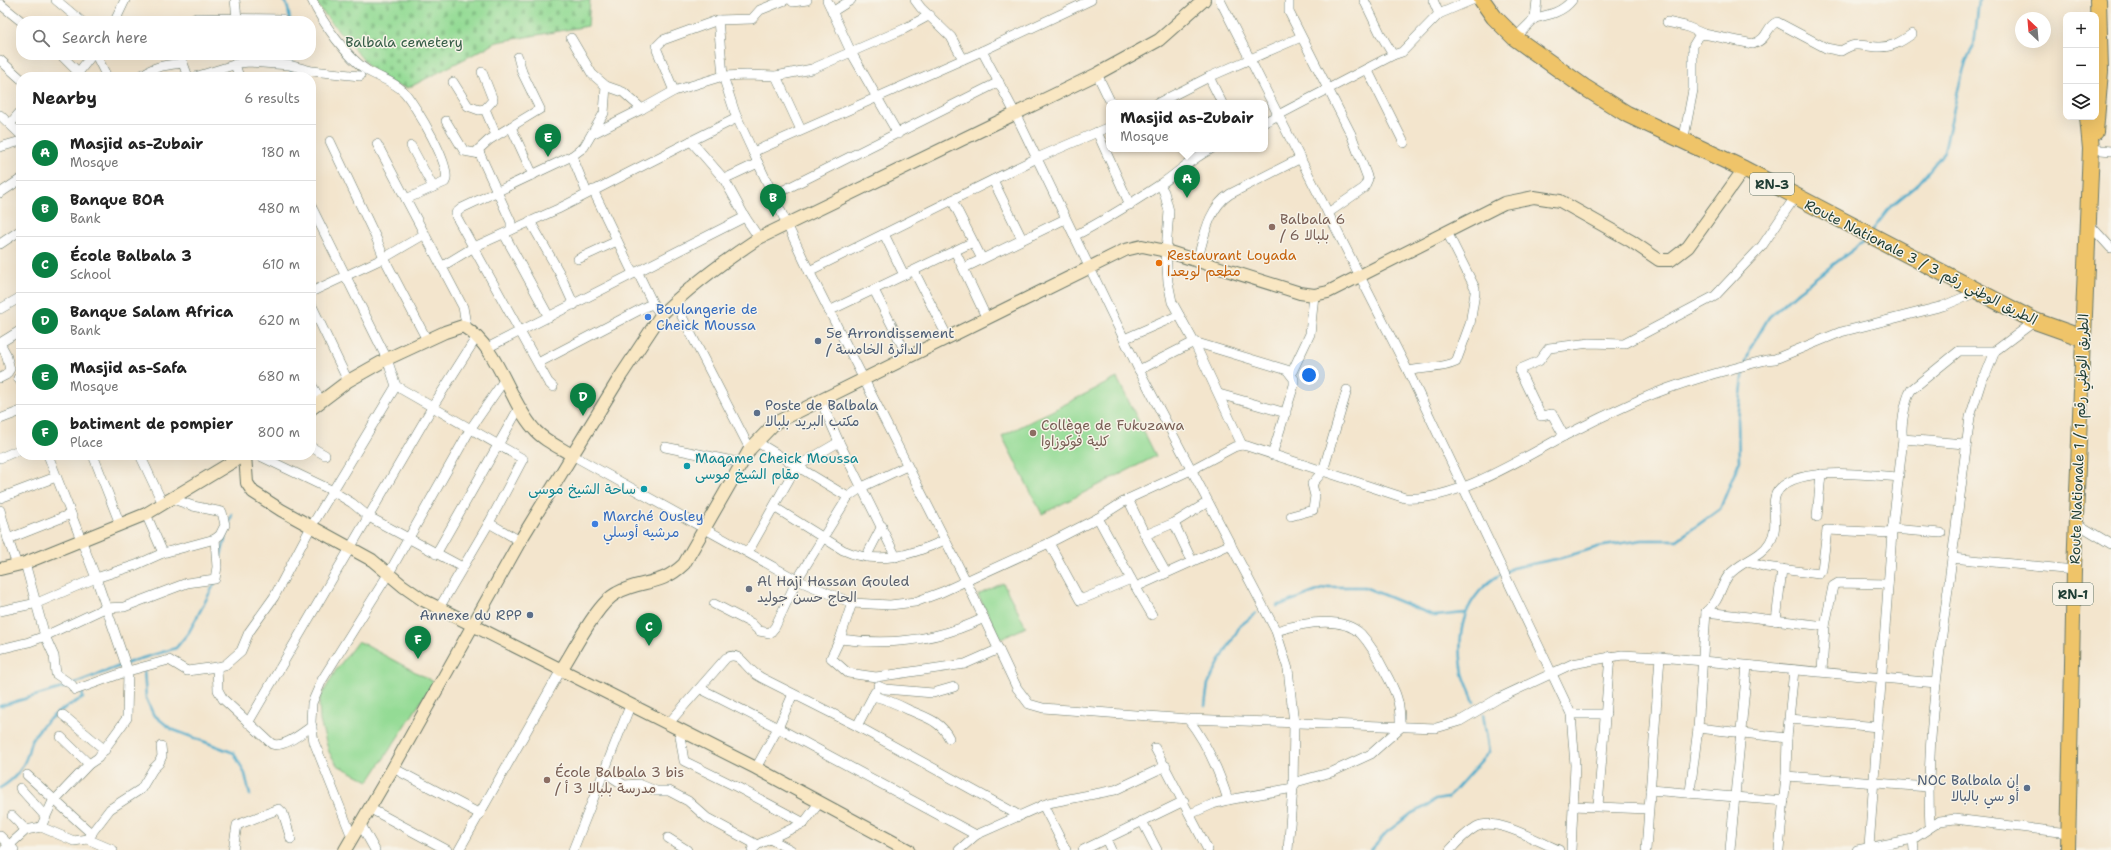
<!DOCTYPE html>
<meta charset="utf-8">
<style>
:root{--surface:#fff;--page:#f2f2f2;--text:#222;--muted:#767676;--line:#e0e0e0;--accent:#0b8043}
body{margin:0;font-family:"Shantell Sans","Playpen Sans Arabic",sans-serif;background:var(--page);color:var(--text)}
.controls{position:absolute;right:12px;top:12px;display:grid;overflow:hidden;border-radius:8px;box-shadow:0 4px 16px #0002}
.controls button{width:36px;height:36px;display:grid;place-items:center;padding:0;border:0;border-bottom:1px solid var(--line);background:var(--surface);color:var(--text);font:20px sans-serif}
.compass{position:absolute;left:2015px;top:12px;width:36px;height:36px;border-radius:50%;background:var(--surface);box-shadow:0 4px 16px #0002;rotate:334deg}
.you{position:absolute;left:1309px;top:375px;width:14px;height:14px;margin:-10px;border:3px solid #fff;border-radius:50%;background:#1a73e8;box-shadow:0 0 0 6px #1a73e833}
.badge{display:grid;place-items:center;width:26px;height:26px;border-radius:50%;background:var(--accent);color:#fff;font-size:13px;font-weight:700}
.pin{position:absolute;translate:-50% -33px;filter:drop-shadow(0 1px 2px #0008)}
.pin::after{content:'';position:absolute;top:21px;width:14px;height:12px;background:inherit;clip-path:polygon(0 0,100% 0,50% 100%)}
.popup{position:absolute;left:1106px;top:100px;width:162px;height:52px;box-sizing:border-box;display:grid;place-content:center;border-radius:8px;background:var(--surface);filter:drop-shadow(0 1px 3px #0005);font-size:13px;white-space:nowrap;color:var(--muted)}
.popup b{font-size:15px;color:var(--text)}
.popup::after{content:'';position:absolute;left:50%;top:100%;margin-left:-8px;border:8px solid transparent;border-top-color:var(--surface)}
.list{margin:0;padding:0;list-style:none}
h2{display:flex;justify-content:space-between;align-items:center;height:52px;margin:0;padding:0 16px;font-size:17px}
h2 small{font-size:13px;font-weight:400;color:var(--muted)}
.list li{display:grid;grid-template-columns:26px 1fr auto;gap:12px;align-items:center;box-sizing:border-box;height:56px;padding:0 16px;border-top:1px solid var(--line)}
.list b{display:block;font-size:15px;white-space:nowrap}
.list p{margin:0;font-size:13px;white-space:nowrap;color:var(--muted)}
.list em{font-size:13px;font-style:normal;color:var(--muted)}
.icon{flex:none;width:22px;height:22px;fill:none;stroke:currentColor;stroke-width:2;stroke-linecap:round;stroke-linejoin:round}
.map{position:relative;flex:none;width:2111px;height:850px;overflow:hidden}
.search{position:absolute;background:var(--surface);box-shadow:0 4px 16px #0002;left:16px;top:16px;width:300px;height:44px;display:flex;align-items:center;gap:10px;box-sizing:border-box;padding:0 14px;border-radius:16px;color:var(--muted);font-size:15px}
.panel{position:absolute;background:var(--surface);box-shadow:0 4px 16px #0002;left:16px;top:72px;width:300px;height:388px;border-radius:16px}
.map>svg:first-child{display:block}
</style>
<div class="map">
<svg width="2111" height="850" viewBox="0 0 2111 850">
<defs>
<pattern id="cemetery-stones" width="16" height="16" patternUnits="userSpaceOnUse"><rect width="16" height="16" fill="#94db95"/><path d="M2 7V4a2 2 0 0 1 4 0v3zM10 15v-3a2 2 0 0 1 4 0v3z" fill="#7fbd81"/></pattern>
</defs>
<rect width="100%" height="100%" fill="#f7f3e8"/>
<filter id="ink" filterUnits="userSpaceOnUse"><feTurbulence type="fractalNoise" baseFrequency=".025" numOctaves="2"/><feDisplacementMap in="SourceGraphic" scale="8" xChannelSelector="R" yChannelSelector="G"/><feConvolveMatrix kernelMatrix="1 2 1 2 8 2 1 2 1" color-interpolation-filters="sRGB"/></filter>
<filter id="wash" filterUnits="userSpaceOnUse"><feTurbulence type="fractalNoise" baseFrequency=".012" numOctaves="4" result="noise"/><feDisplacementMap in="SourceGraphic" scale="16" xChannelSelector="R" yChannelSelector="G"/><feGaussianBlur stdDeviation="0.9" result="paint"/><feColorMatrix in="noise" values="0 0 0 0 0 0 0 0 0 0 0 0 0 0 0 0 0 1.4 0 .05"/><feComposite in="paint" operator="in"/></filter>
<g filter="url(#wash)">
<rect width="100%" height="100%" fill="#f3e5cd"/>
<polygon fill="url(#cemetery-stones)" stroke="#5a8c64" points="316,0 590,0 588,26 497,42 408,88 382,82 321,10"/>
<g fill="#94db95" stroke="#5a8c64">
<polygon points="1117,378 1156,456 1042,514 1002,436"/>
<polygon points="1003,583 1026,627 1001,639 978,595"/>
<polygon points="358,641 434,682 369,781 337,765 329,752 320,721 319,700 336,670"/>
</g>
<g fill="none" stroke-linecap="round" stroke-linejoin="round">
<g stroke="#4cabcb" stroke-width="2.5">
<polyline points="284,0 288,8 290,21"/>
<polyline points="290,77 293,55"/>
<polyline points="1872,231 1891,206 1918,184 1944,152 1958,90 1967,58 1974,46 1979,0"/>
<polyline points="1746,362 1750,349 1769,317 1798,291 1866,240"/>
<polyline points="220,559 232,514"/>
<polyline points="1506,572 1512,568 1561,558 1598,547 1642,540 1677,540 1720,509 1739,462 1738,419 1744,369"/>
<polyline points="1277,606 1328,587 1364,587 1435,616 1465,613"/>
<polyline points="144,670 146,698 153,714 171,729 234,753 245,774 250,795"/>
<polyline points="73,684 133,661 176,648 189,632 216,581"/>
<path d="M1474,702C1471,692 1465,682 1463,673C1455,631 1464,596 1501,574"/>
<polyline points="0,706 69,686"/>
<polyline points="1205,706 1208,684 1221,659 1240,626 1256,613"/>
<path d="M0,788C15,779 23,769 28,753C29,748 30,742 33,738C44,720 64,707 83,698L82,690"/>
<polyline points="1371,850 1387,832 1412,813 1429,805 1435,800 1448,798 1489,752 1483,714"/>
</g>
</g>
</g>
<g filter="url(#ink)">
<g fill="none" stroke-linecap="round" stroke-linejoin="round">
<defs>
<g id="street">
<polyline points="56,0 81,21"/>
<polyline points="235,0 237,18"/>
<path d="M312,0C322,22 347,58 368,71C380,78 397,83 405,93C415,105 454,169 445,182L406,199"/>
<polyline points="791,0 793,2 807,0"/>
<polyline points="827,0 851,52 898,134"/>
<polyline points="915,0 921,8 951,37 963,59"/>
<polyline points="1220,0 1408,371 1571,714 1575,765 1571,850"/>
<polyline points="1289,0 1289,12 1351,134 1368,179 1364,188 1328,213"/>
<polyline points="1364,0 1380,33 1393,55"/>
<polyline points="1433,0 1439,14"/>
<polyline points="0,4 21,21"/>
<polyline points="832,12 851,0"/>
<path d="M1535,18C1549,15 1563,12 1572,0"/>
<polyline points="718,20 723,76 735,113 753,152"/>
<polyline points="115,21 125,0"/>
<polyline points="191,21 196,18 282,19"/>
<polyline points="1667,22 1685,26 1704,34"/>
<polyline points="571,38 592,74 606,86 623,92 642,109 674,91 723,76 747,75 776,76 812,69 904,29 930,15"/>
<polyline points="1515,38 1535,18 1537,0"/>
<polyline points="982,51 1015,113 1139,370 1276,631 1288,669 1294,723 1293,788 1288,850"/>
<polyline points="61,55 78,72"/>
<polyline points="96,55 107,77"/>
<polyline points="0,60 21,79"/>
<polyline points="235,64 239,77"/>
<polyline points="1367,69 1404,143"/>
<polyline points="482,72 493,100 485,109"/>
<polyline points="1097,74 1111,103"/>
<polyline points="776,76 801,130"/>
<polyline points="75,77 92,55"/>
<path d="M140,77C152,66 167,65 183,63L188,77"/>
<polyline points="195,77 240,63 249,62 289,65 312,71 360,76"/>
<polyline points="1209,77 1222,103"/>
<polyline points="453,82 468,106 479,110 485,109 496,135"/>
<polyline points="674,91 657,50 657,46 663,40 718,20 752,19 760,10 785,0"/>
<polyline points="1158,103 1209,77 1301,37"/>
<polyline points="0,115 21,135"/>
<polyline points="446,121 464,151 480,154"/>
<polyline points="1265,122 1393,55 1402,52 1439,14 1472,0"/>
<polyline points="10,124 21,111"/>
<polyline points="511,127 533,175"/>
<polyline points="1097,132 1130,205"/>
<polyline points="592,134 642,109"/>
<polyline points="330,141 377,240 384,258 427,340"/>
<polyline points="691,141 737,118"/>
<path d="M1683,142L1693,90V46L1699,36L1704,34L1753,44C1770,38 1765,27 1777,22L1826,48L1841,51C1857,41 1860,46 1877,47C1891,48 1901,42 1912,34"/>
<polyline points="377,144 463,307 467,330"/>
<polyline points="411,146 433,187"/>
<polyline points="0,147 21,141"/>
<polyline points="2091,149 2111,151"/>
<polyline points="758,163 753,152 982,51 1091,0"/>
<polyline points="993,180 1022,239"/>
<polyline points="1160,185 1164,192 1169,211 1166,251 1168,282 1172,302 1194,342 1242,445"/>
<polyline points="593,190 630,267 632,271 638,273 653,304"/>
<polyline points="0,193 21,179"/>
<polyline points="587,193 572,156 584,147 604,113 606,86"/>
<polyline points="774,195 999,82"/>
<polyline points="952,200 982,259"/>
<polyline points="745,217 759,238"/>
<polyline points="530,221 559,272 574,305"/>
<polyline points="2088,223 2111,248"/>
<polyline points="511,230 511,222 478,150 489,140 540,109 522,72 518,57"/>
<polyline points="504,234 549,317"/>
<polyline points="884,234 904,275"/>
<path d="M1074,236C1104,221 1132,203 1161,184C1179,172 1191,159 1211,149"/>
<polyline points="0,244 21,230"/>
<polyline points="955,251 987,319"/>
<polyline points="578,259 617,241"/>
<path d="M1197,261C1204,238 1208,208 1230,194L1301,158"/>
<polyline points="441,267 474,247 558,209 691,141 724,179 758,163 809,271 966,581 1017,688 1029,704 1043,708 1188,719 1436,728 1460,721 1499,698 1572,664 1622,655 1660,657 1936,683"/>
<polyline points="964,268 1065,219"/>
<polyline points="809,271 1037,158 1109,127"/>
<polyline points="914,271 948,338"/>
<polyline points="874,290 908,357"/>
<polyline points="311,292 384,258 425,234"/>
<polyline points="674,301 750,449"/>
<polyline points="311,304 348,381"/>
<polyline points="0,309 21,297"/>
<polyline points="829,311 973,242"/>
<polyline points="1124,339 1179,315"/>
<polyline points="0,343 6,354 10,369 6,375 0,378"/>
<polyline points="0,343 21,330"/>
<polyline points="487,348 745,217 724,179"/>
<polyline points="538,363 647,306 653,304 661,315"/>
<polyline points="1139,370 1194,342 1287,370 1294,379 1294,385 1272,455"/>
<path d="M1408,371C1424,367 1441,369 1456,362L1470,324L1475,293V288L1447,232"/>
<polyline points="1291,374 1310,334 1314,295"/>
<polyline points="18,378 21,382"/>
<polyline points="311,384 321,401"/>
<polyline points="396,386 523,459 489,523 439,608"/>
<polyline points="553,387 548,382 456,216 456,213 462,208 572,156"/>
<polyline points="1219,394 1286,413"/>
<polyline points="820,399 839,442 896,557"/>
<polyline points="0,419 21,411"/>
<polyline points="1564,436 1552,414 1541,416 1520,372 1520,369 1539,361 1549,348 1590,343 1624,344 1715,296 1762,246 1795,197"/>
<polyline points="1903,439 1965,444"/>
<polyline points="757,442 848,497"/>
<polyline points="311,447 325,455"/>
<polyline points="665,447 742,463"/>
<path d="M48,455L96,578L128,671L169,660L187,671L217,667L218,690L223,699L272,744C284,748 302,733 312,726"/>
<polyline points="93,455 120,524"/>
<polyline points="140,455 163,504"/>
<polyline points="258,455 329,489 352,503 369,517 462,567"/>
<path d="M572,455L797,580L852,603L890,605L915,602L942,592L1049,543L1098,518L1128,499L1191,470L1234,447L1242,445L1247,446L1405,498C1454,502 1521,459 1564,436C1589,423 1614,411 1639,400C1680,382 1723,371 1766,360L1775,359L1841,332L1943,306L1979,291"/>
<polyline points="0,458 21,449"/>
<polyline points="0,498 56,477"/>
<polyline points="1128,499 1145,535 1166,573"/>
<path d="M774,507L843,550C878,566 912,555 945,540"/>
<polyline points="0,510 8,539"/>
<polyline points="146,514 163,553"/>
<polyline points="1291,516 1313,510 1315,496 1312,484 1323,471 1347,390"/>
<polyline points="1817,517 1821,474"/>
<polyline points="1098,518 1131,579 1152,615"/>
<polyline points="489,523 520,541"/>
<polyline points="1174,523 1192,561"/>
<polyline points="2076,523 2111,544"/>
<polyline points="1892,529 1941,533"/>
<polyline points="1145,535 1174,523 1208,502"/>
<polyline points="1049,543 1080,600 1131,579"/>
<polyline points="748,552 796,467 839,442"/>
<polyline points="436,554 519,408"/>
<polyline points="866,557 882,526"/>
<polyline points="1952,558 1970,417 1982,379 1986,374 1995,351"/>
<polyline points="1747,562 1766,567 1819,574 1822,570 1827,530 1892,533"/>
<polyline points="25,563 45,636 54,656 56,674 72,685 75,690 128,671 127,718 98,758 89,764 52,803 41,827"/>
<polyline points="17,565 8,539 71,514"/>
<polyline points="1136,587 1231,544"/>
<path d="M852,603L840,639C891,646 938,641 984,618"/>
<polyline points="714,604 751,623 759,631 770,633 775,627 797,580 848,497 862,487 907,466"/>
<polyline points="0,611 37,603 96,578 136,565 163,553 215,539 220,535 225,525 222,512 193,506 173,499"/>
<polyline points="1706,612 1825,626"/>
<polyline points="1776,621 1782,569"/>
<polyline points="840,639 831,658 848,673 876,677 965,664 999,649"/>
<polyline points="0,649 29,642 45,636 105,608 124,607 187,583 215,579 217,567 215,539"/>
<polyline points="217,667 225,665 241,651 249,632 274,597 311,527 396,386 387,359 311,206"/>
<polyline points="1822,671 1825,626 1833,586 1838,583 1888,584"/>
<polyline points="878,686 885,689 933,693 954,687"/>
<polyline points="701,689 778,728 976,835"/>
<path d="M873,696C886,699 897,704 909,710C925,717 941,721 949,738"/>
<polyline points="1571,714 1606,714"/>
<polyline points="63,715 105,750"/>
<path d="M1188,719C1207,743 1219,771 1228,800"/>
<polyline points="1790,719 1878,727"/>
<polyline points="248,723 433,406 476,338"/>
<path d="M668,724L726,658C738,651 743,663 751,670C754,673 758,676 762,678L857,726L1020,816"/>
<polyline points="857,726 875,692"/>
<polyline points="1698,728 1787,738"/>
<polyline points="679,730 684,761 737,787 804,823"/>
<polyline points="61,737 89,764"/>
<polyline points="1155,748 1208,850"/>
<polyline points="393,768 480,814"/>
<polyline points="756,768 778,728 793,694"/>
<polyline points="604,772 624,785 639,784 656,791 669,791 688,801 707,818 757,845"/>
<polyline points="27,775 92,834"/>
<polyline points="1786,776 1928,787"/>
<polyline points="20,788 45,816"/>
<polyline points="1650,790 1784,801"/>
<path d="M1690,792L1698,728L1706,612C1722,598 1718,590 1728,576C1740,561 1760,559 1770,542C1780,526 1770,508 1776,494C1791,464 1871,475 1898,477"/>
<polyline points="1043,805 1066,850"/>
<polyline points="1573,806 1648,809"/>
<polyline points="1598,806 1610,656"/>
<polyline points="369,808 447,850"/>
<path d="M1190,814L1213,804L1228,800L1293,788L1296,782L1332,772L1371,754L1400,728C1401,702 1396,692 1384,670C1378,658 1370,644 1361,634C1340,614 1299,624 1276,631"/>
<polyline points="12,816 26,830"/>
<polyline points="1142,821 1157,850"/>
<polyline points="360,823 375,850"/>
<path d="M1930,827C1925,737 1941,647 1952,558L2074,570"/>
<polyline points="0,836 14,850"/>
<polyline points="352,837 314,742 311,722 312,703 322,680 389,573 471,428 505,379"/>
<polyline points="668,838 687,850"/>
<polyline points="87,839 110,809 141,789 153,769 159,763 162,756 161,746"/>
<polyline points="770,839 791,850"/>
<polyline points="1106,839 1111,850"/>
<polyline points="1913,839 1914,850"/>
<path d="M1869,847L1892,533L1903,439C1900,429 1905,400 1911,390L1959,351H1995L2035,321"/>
<polyline points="4,850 26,830 41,827 74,841 87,839 113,850"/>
<polyline points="233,850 237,825 279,809 283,813 291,839"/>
<polyline points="459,850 561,670"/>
<polyline points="573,850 630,706"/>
<polyline points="752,850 757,845 804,823 819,803"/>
<polyline points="959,850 976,835 1048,803 1115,790 1166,766"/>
<polyline points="1083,850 1184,801"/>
<path d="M1450,850C1458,841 1466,833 1476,827C1497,816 1538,842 1559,850"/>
<polyline points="1646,850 1660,657"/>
<polyline points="1730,850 1747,666"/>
<polyline points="1779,850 1786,776 1787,738 1794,670"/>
<polyline points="1857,850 1913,839 1940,821 1955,819 2068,833"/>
</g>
<g id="secondary">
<path d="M311,409L348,381L387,359L445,332L463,326C500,349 507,398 534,429C543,440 559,447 572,455"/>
<polyline points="245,455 247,483 253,492 281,510 372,560 403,586 423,600 756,768 908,850"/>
<polyline points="0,569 25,563 146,514 244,455"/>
<path d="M561,670C574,650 597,603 617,593C642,579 660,587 684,564L750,449L775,423L1125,250L1142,246L1166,251L1300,293L1314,295L1328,292L1504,203L1534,197L1560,201L1631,241L1659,260H1671L1688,247L1744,169"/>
<path d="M345,850L393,768L520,541L620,377L661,315C691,285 724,261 759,238L1097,74L1159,40L1204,0"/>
</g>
<polyline id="primary" points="2068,850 2074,570 2083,338"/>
<g id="highway">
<polyline points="1482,0 1494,17 1515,38 1584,87 1627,114 1744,169 2035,321 2083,338 2091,149 2088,117"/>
<polyline points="2095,132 2100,71 2098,0"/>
</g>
</defs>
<use href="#street" stroke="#69786a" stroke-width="10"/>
<use href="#secondary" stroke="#69786a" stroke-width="14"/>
<use href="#primary" stroke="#69786a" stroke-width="16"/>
<use href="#highway" stroke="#69786a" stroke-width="18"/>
<use href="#street" stroke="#fff" stroke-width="9"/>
<use href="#secondary" stroke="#f9e7c3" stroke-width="12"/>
<use href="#primary" stroke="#efc469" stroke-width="14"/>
<use href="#highway" stroke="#efc469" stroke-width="16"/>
</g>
</g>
<g fill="#8d6e63" stroke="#f7f3e8" stroke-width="1.5">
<circle cx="1272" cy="227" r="4"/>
<circle cx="1033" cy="433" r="4"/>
<circle cx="547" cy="780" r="4"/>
</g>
<circle fill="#e8710a" stroke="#f7f3e8" stroke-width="1.5" cx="1159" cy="263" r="4"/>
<g fill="#3f7fe0" stroke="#f7f3e8" stroke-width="1.5">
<circle cx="648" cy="317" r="4"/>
<circle cx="595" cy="524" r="4"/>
</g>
<g fill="#5c6f8a" stroke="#f7f3e8" stroke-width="1.5">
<circle cx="818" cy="341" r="4"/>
<circle cx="757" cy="413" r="4"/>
<circle cx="530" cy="615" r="4"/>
<circle cx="2027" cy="788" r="4"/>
</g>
<g fill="#0f9aa8" stroke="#f7f3e8" stroke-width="1.5">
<circle cx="687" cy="466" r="4"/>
<circle cx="644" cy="489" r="4"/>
</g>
<circle fill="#6b7280" stroke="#f7f3e8" stroke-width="1.5" cx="749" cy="589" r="4"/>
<g text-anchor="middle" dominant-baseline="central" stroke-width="3" stroke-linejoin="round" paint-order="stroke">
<g fill="#f7f3e8" stroke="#60746a" stroke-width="1">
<rect x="1750" y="173" width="44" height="22" rx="3"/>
<rect x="2053" y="583" width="40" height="22" rx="3"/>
</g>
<g font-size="13" font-weight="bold" fill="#1f3d34">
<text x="1772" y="184">RN-3</text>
<text x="2073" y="594">RN-1</text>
</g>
<g font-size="14" fill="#365d47" stroke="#f7f3e8">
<text x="404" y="42">Balbala cemetery</text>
</g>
<g font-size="14" fill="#785e54" stroke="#f7f3e8" text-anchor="start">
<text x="1280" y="219">Balbala 6<tspan x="1280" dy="16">/ بلبالا 6</tspan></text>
<text x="1041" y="425">Collège de Fukuzawa<tspan x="1041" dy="16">كلية فوكوزاوا</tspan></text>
<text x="555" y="772">École Balbala 3 bis<tspan x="555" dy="16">/ مدرسة بلبالا 3 أ</tspan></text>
</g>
<g font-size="14" fill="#c56008" stroke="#f7f3e8" text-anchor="start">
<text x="1167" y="255">Restaurant Loyada<tspan x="1167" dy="16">مطعم لويعدا</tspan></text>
</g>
<g font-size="14" fill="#1f3d34" stroke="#f7f3e8">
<text transform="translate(1921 262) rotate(27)">Route Nationale 3 / الطريق الوطني رقم 3</text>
<text transform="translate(2079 439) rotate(-88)">Route Nationale 1 / الطريق الوطني رقم 1</text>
</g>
<g font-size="14" fill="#366cbe" stroke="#f7f3e8" text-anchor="start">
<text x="656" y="309">Boulangerie de<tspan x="656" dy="16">Cheick Moussa</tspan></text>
<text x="603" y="516">Marché Ousley<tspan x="603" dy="16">مرشيه أوسلي</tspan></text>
</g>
<g font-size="14" fill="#4e5e75" stroke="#f7f3e8" text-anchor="start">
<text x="826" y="333">5e Arrondissement<tspan x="826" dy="16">/ الدائرة الخامسة</tspan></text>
<text x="765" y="405">Poste de Balbala<tspan x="765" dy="16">مكتب البريد بلبالا</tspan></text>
<text x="522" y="615" text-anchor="end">Annexe du RPP</text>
<text x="2019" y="780" text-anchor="end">NOC Balbala إن<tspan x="2019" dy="16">أو سي بالبالا</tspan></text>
</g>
<g font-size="14" fill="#0d838f" stroke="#f7f3e8" text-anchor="start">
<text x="695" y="458">Maqame Cheick Moussa<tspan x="695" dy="16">مقام الشيخ موسى</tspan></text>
<text x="636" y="489" text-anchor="end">ساحة الشيخ موسى</text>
</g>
<g font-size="14" fill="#5b616d" stroke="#f7f3e8" text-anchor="start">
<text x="757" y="581">Al Haji Hassan Gouled<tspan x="757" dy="16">الحاج حسن جوليد</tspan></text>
</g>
</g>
</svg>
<div class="controls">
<button>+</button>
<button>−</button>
<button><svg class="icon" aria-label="layers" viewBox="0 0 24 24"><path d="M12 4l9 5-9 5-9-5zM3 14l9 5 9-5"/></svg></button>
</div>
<svg class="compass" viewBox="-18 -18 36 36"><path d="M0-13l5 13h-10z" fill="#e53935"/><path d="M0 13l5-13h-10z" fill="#767676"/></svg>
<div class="you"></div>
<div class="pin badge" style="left:1187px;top:198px">A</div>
<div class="popup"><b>Masjid as-Zubair</b>Mosque</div>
<div class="pin badge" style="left:773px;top:217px">B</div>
<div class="pin badge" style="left:649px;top:646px">C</div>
<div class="pin badge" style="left:583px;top:416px">D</div>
<div class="pin badge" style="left:548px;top:157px">E</div>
<div class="pin badge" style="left:418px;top:659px">F</div>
<div class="search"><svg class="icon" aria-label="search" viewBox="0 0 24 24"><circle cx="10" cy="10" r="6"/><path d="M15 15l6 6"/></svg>Search here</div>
<section class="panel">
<h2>Nearby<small>6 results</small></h2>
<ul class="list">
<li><span class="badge">A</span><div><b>Masjid as-Zubair</b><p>Mosque</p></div><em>180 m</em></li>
<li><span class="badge">B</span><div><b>Banque BOA</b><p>Bank</p></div><em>480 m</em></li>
<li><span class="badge">C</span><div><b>École Balbala 3</b><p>School</p></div><em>610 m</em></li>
<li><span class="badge">D</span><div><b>Banque Salam Africa</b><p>Bank</p></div><em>620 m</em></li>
<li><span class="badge">E</span><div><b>Masjid as-Safa</b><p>Mosque</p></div><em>680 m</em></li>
<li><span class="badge">F</span><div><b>batiment de pompier</b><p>Place</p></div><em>800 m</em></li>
</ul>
</section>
</div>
